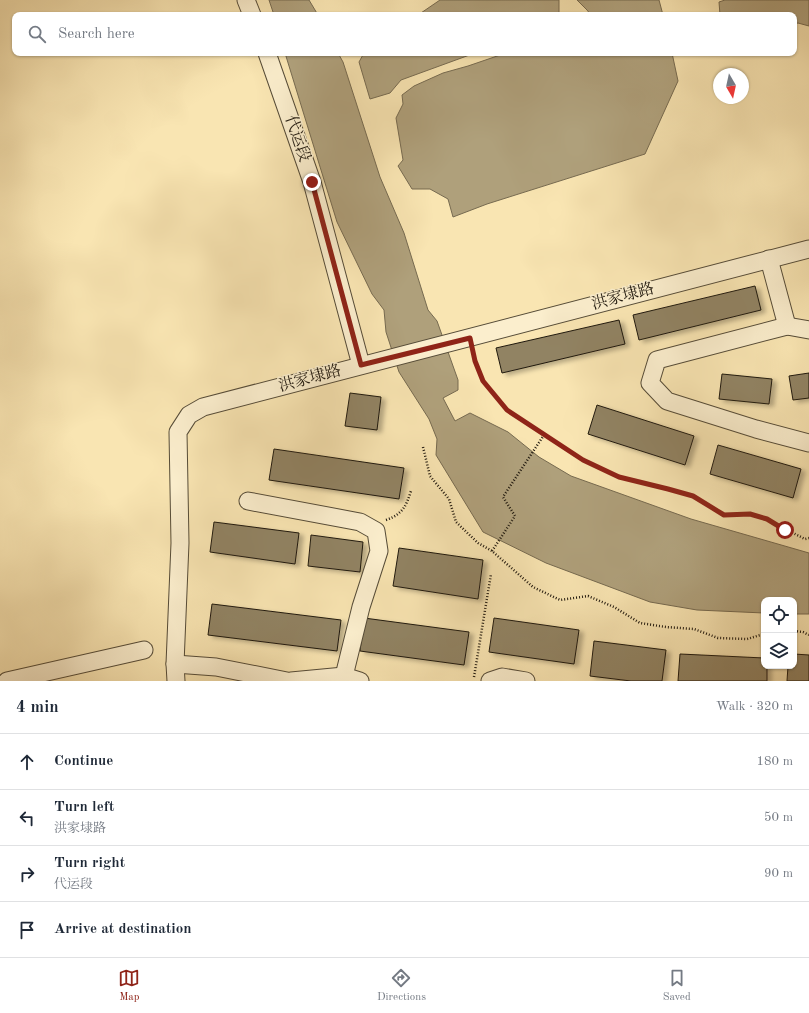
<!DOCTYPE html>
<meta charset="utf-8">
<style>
:root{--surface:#fff;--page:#f6f6f7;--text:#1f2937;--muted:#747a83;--line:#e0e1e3;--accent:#8f2418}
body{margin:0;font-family:"Old Standard TT","Noto Serif SC",serif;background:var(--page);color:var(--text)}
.controls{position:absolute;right:12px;bottom:12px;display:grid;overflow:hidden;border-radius:8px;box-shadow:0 1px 3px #0004}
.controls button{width:36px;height:36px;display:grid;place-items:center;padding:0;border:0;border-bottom:1px solid var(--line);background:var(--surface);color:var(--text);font:20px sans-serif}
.compass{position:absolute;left:713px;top:68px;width:36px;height:36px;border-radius:50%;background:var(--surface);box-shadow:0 1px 3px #0004;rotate:171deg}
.stop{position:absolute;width:12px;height:12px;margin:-9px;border:3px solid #8f2418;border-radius:50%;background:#fff}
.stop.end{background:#8f2418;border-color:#fff;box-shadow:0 1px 4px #0008}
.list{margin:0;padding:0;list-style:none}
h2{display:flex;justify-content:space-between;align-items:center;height:52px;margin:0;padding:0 16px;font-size:17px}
h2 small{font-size:13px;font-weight:400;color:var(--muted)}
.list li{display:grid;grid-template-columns:26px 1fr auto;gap:12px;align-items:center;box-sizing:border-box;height:56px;padding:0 16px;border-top:1px solid var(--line)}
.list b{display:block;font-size:15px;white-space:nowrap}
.list p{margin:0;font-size:13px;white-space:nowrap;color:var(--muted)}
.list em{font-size:13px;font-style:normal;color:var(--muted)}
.icon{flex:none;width:22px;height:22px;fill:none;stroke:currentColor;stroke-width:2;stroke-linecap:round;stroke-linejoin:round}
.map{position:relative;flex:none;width:809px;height:681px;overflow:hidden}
.search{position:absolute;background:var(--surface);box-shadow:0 1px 3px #0004;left:12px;right:12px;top:12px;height:44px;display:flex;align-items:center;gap:10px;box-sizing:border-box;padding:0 14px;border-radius:8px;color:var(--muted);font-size:15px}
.sheet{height:276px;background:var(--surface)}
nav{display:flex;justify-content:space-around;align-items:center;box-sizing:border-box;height:56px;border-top:1px solid var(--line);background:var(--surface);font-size:11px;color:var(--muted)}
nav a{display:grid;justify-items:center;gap:2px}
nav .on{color:var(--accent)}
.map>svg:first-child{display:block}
</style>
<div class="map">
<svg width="809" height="681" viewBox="0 0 809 681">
<defs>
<filter id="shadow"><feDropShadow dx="4.5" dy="2.5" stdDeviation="2" flood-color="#0004"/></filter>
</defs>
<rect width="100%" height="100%" fill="#f9e5b2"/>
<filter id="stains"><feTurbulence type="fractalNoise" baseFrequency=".005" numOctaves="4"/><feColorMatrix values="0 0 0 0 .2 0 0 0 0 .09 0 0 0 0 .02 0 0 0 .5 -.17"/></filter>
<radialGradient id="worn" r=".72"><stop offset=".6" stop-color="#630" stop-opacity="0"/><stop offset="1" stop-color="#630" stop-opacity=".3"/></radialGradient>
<g fill="#afa07b" stroke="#766a50">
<polygon points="269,0 309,0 318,15 274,15"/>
<polygon points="440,0 559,0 559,15 418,15"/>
<polygon points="577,0 659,0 663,15 591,15 587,10"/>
<polygon points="725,0 809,0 809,26 798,23 794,24 794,15 720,15 719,2"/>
<polygon points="285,53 338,53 343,62 380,177 404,233 428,310 437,321 458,380 458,390 443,398 455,421 470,413 508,432 539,457 571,476 691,519 809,553 809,614 794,614 794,600 764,600 764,613 697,610 650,602 546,563 483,532 436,455 437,439 429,419 399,372 386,332 384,310 372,294 337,222"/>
<polygon points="364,53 475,53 401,80 390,93 370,99 359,62"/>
<polygon points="506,53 672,53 678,81 645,154 487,204 453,217 448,199 430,189 412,189 398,166 403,160 396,118 403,104 402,95 414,86 443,73 468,66"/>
</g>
<g fill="#918364" stroke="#20190f" filter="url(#shadow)">
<polygon points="755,286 761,310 639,340 633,315"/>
<polygon points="619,320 625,344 502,373 496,348"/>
<polygon points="809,373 809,398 793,400 789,376"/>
<polygon points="722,374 772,379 769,404 719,399"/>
<polygon points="350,393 381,397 377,430 345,426"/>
<polygon points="597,405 694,436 685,465 588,434"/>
<polygon points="718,445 801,469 793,498 710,474"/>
<polygon points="274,449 404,468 399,499 269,480"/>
<polygon points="214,522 299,533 295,564 210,552"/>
<polygon points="311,535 363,542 360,572 308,566"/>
<polygon points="399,548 483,560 478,599 393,586"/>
<polygon points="212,604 341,620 337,651 208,635"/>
<polygon points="364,618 469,632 464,665 360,651"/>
<polygon points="494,618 579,630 574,664 489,652"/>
<polygon points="594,641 666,650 662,681 631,681 590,676"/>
<polygon points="680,654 764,658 764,666 767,666 767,681 678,681"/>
<polygon points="794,654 809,655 809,681 787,681 788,666 794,666"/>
</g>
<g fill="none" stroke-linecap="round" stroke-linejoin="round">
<defs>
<g id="minor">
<polyline points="246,0 252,15"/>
<polyline points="267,53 312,182 361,365"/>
<polyline points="769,259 787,326"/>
<polyline points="809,330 787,326 657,360 650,383 667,401 756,429 809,443"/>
<polyline points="248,501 360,522 376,531 379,551 361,607 344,676 344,681"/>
<polyline points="175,664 216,667 287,681"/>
<polyline points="7,681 144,650"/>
<polyline points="176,681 175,664 180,543 178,432 189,415 203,407 809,249"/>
<polyline points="291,681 344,676 360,681"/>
<polyline points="490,681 502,677 526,681"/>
</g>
</defs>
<use href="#minor" stroke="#564c38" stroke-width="19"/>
<g stroke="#20190f" stroke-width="2.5" stroke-dasharray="1 2" stroke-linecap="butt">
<polyline points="473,352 475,361 483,381 507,410 583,460 619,477 668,489 693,496 724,515 750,514 767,519 785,529 805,539 809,538"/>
<polyline points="423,447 430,476 449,499 456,522 478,543 492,551 533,587 560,600 588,596 614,607 640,623 666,627 694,629 718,638 747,639 764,634"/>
<path d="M386,520C403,514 406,506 411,491"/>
<polyline points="492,551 515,516 503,497 544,435"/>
<polyline points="794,631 803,632 809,635"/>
<polyline points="474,677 491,574"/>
</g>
<use href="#minor" stroke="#fbeecd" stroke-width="17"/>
</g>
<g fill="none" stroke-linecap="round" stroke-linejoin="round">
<polyline stroke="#8f2418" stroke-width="5" points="312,182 361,365 470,338 475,361 483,381 507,410 583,460 619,477 668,489 693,496 724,515 750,514 767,519 785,530"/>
</g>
<g text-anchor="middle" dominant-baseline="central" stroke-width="3" stroke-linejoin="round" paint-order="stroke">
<g font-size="16" fill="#20190f" stroke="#fbeecd">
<text transform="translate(297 139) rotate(71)">代运段</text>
<text transform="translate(623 297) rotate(-15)">洪家埭路</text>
<text transform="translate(310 379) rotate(-15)">洪家埭路</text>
</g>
</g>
<rect width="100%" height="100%" filter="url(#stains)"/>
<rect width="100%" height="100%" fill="url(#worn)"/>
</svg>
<div class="controls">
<button><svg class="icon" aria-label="locate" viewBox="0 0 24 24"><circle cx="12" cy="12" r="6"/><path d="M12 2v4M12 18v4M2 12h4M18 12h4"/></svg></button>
<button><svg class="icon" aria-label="layers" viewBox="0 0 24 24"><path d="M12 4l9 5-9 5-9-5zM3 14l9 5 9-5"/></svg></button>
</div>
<svg class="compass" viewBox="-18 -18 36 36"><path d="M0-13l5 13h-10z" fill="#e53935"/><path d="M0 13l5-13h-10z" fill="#747a83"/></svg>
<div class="stop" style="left:785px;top:530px"></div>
<div class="stop end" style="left:312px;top:182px"></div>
<div class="search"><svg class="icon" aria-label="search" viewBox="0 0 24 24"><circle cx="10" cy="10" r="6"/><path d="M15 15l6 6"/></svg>Search here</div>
</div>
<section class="sheet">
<h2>4 min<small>Walk · 320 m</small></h2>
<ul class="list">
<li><svg class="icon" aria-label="ahead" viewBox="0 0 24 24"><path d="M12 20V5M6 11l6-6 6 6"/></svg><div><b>Continue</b></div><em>180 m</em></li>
<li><svg class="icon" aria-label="left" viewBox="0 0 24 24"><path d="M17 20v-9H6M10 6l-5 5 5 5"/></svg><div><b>Turn left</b><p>洪家埭路</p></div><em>50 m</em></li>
<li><svg class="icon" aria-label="right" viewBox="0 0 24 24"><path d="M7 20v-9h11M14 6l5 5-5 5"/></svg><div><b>Turn right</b><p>代运段</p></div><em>90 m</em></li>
<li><svg class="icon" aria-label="arrive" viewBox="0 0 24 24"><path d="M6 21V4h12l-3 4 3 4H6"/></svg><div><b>Arrive at destination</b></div></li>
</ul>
</section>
<nav>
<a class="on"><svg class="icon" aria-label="map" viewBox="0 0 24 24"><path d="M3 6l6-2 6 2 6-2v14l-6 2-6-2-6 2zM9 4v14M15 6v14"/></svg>Map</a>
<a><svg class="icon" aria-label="directions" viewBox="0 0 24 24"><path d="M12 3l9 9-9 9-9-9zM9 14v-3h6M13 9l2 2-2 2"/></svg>Directions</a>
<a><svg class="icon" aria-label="saved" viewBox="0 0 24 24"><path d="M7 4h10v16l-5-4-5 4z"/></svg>Saved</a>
</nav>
